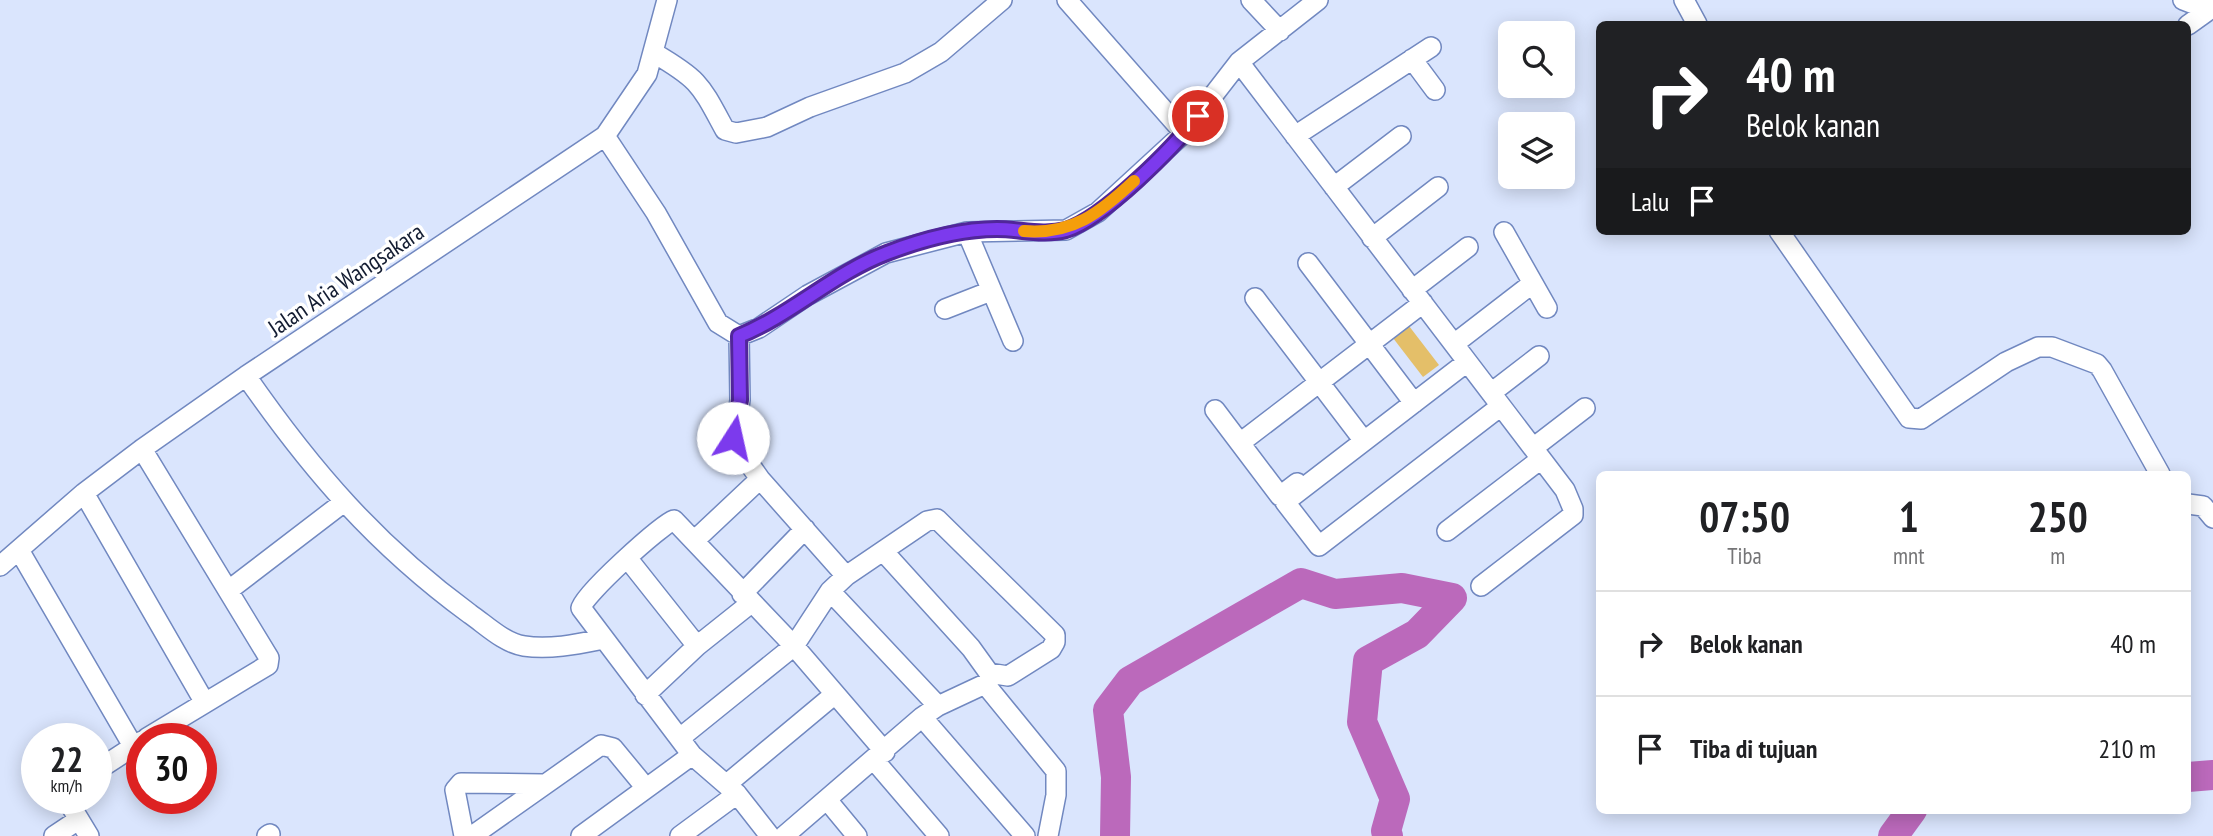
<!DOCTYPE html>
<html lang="id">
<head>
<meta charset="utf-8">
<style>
  :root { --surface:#fff; --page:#f2f2f2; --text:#202124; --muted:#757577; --line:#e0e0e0 }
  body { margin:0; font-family:"PT Sans Narrow",sans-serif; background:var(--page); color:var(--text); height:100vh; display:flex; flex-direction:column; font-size:26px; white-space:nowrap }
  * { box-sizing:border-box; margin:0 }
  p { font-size:23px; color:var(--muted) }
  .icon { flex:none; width:38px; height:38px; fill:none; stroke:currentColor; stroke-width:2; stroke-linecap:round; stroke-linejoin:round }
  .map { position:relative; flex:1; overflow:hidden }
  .panel { position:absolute; left:1596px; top:471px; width:595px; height:343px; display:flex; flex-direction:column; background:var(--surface); border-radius:10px; box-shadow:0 4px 18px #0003 }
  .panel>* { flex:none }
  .top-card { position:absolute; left:1596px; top:21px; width:595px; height:214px; border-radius:10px; box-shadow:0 4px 18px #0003; background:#202124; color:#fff; overflow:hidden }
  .tools { position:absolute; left:1498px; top:21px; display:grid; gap:14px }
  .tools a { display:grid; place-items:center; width:77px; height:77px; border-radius:10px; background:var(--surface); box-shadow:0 4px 18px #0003; font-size:35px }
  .speed { position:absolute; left:21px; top:723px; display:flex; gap:14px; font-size:35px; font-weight:700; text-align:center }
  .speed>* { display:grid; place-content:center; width:91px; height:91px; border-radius:50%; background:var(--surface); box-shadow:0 4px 18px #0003; line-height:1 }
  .speed small { font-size:18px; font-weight:400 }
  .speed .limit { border:10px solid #d22; background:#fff; color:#111 }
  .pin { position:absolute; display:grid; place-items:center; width:60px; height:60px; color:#fff; margin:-30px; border:4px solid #fff; border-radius:50%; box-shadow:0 2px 7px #0007 }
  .me { position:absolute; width:77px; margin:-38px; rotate:10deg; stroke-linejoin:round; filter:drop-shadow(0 0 5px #0008) }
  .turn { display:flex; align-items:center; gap:24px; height:147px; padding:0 35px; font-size:32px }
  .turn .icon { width:91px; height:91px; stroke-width:2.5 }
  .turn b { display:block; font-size:49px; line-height:60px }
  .then { display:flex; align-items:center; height:66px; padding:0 35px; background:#0003; gap:14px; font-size:26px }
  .eta { display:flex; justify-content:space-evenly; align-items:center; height:119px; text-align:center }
  .eta b { font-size:42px; font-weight:700; line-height:49px }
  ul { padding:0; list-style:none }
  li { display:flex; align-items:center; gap:21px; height:105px; padding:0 35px; border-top:2px solid var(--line) }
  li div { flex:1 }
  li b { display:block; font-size:26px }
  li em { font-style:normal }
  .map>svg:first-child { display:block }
  .pitch { fill:#e4bf69 }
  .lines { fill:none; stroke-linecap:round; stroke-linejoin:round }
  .river { stroke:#bb69bb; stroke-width:30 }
  .minor-casing { stroke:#7188c0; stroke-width:22 }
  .minor { stroke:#fff; stroke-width:19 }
  .route-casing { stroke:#51269a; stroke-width:18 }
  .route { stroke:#7c3aed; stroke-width:12 }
  .slow { stroke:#f59e0b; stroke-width:12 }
  .labels { text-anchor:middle; stroke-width:7; stroke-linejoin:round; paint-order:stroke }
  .street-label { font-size:24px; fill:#131c31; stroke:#fff }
</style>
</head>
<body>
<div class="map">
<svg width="2213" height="836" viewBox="0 0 2213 836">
  <rect width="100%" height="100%" fill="#dae5fd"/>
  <path class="pitch" d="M1409 326 1439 365 1423 377 1393 338Z"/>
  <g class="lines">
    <path class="river" d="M2188 777 2213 775
      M1115 836 1116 777 1108 710 1130 681 1301 583 1335 594 1402 588 1452 598 1417 634 1368 661 1362 722 1395 799 1386 831 1388 836
      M1893 836 1912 810"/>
    <defs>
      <path id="minor" d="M1067 0 1184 133
        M1251 0 1280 31
        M1684 0 1697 24
        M2183 0 2209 10 2213 6
        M2188 25 2209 10
        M654 53C700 80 700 84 725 130L736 133 767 127 810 107 905 73 941 52 1002 0
        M1412 59 1435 90
        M1239 62 1565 490 1573 509V515L1481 586
        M605 136 656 213 718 323 739 336 759 328 808 295 886 253 967 232 1066 230 1098 212 1184 133 1239 62 1318 0
        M1295 136 1431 47
        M1334 187 1401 136
        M1779 231 1909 418 1921 419 2006 362 2038 347H2052L2097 364 2102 370 2160 474
        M967 232 1013 341
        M1504 232 1547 308
        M1372 238 1438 187
        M1308 263 1414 403
        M1412 290 1468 247
        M1255 298 1364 441
        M945 309 991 291
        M739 336 740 400 734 442 760 479 846 576 927 521 937 519 1055 635V642L1051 649 1008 676 989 673 971 648 883 551
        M1454 344 1533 283
        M1467 362 1285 502 1319 546 1501 406
        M246 376C312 471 376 545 470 614 486 625 504 643 524 646 550 650 578 644 603 639
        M1491 393 1539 356
        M1215 410 1280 496 1297 483
        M1240 443 1423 303
        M1533 448 1585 408
        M142 449 269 658 268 665 205 703
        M84 493 205 703 147 738
        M2188 504 2203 506 2213 518
        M1447 531 1541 459
        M694 541 760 479
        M19 550 133 746
        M628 559 697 646
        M0 566 84 493 142 449 246 376 605 136 647 74 667 0
        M846 576 830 591 794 646 885 752
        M229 590 344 502
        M830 591 938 706
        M742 594 805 529
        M645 695 697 646 751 603
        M922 717 1025 836
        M680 738 794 646 674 520C662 524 582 596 581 608L692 755 737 794 770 836
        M874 760 939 836
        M96 771 142 741
        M727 784 835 694
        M66 798 89 836
        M828 801 857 836
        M54 836 78 820
        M267 836 270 834
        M464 836 455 790 461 783 543 784
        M472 836 601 745 613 748 646 788
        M581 836 692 755
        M680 836 737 794
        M784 836 922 717 938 706 985 684 1056 771V795L1048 836"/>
    </defs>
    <use href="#minor" class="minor-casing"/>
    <use href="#minor" class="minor"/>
  </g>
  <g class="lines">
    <defs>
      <path id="route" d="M733 438 740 400 739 336C791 315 834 273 887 253 921 240 961 229 997 229 1019 229 1043 236 1066 230 1104 218 1173 148 1198 116"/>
    </defs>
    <use href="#route" class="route-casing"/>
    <use href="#route" class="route"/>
    <path class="slow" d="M1024 231C1072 235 1100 213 1134 181"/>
  </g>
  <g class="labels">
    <g class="street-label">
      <text transform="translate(346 280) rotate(-34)" y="8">Jalan Aria Wangsakara</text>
    </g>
  </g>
</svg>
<div class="tools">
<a><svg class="icon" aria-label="search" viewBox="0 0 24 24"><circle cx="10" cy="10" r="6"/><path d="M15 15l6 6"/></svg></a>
<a><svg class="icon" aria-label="layers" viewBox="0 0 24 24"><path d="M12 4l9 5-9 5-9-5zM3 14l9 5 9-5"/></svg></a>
</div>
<div class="speed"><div>22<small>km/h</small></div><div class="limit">30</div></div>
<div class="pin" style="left:1198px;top:116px;background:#d93025"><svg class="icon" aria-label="arrive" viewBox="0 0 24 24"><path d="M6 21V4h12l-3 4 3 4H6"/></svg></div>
<svg class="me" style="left:733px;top:438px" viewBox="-20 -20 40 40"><circle r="19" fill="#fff"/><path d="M0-13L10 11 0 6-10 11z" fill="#7c3aed"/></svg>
<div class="top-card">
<div class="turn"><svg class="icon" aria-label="right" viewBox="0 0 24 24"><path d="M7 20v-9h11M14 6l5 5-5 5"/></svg><div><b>40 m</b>Belok kanan</div></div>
<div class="then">Lalu<svg class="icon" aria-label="arrive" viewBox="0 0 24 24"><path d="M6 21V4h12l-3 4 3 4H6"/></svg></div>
</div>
<section class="panel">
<div class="eta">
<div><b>07:50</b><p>Tiba</p></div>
<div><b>1</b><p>mnt</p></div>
<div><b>250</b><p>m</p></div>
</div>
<ul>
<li><svg class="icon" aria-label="right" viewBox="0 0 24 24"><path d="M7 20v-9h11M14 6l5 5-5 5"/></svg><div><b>Belok kanan</b></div><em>40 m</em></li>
<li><svg class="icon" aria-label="arrive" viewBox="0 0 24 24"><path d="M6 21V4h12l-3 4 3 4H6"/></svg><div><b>Tiba di tujuan</b></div><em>210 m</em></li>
</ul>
</section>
</div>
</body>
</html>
